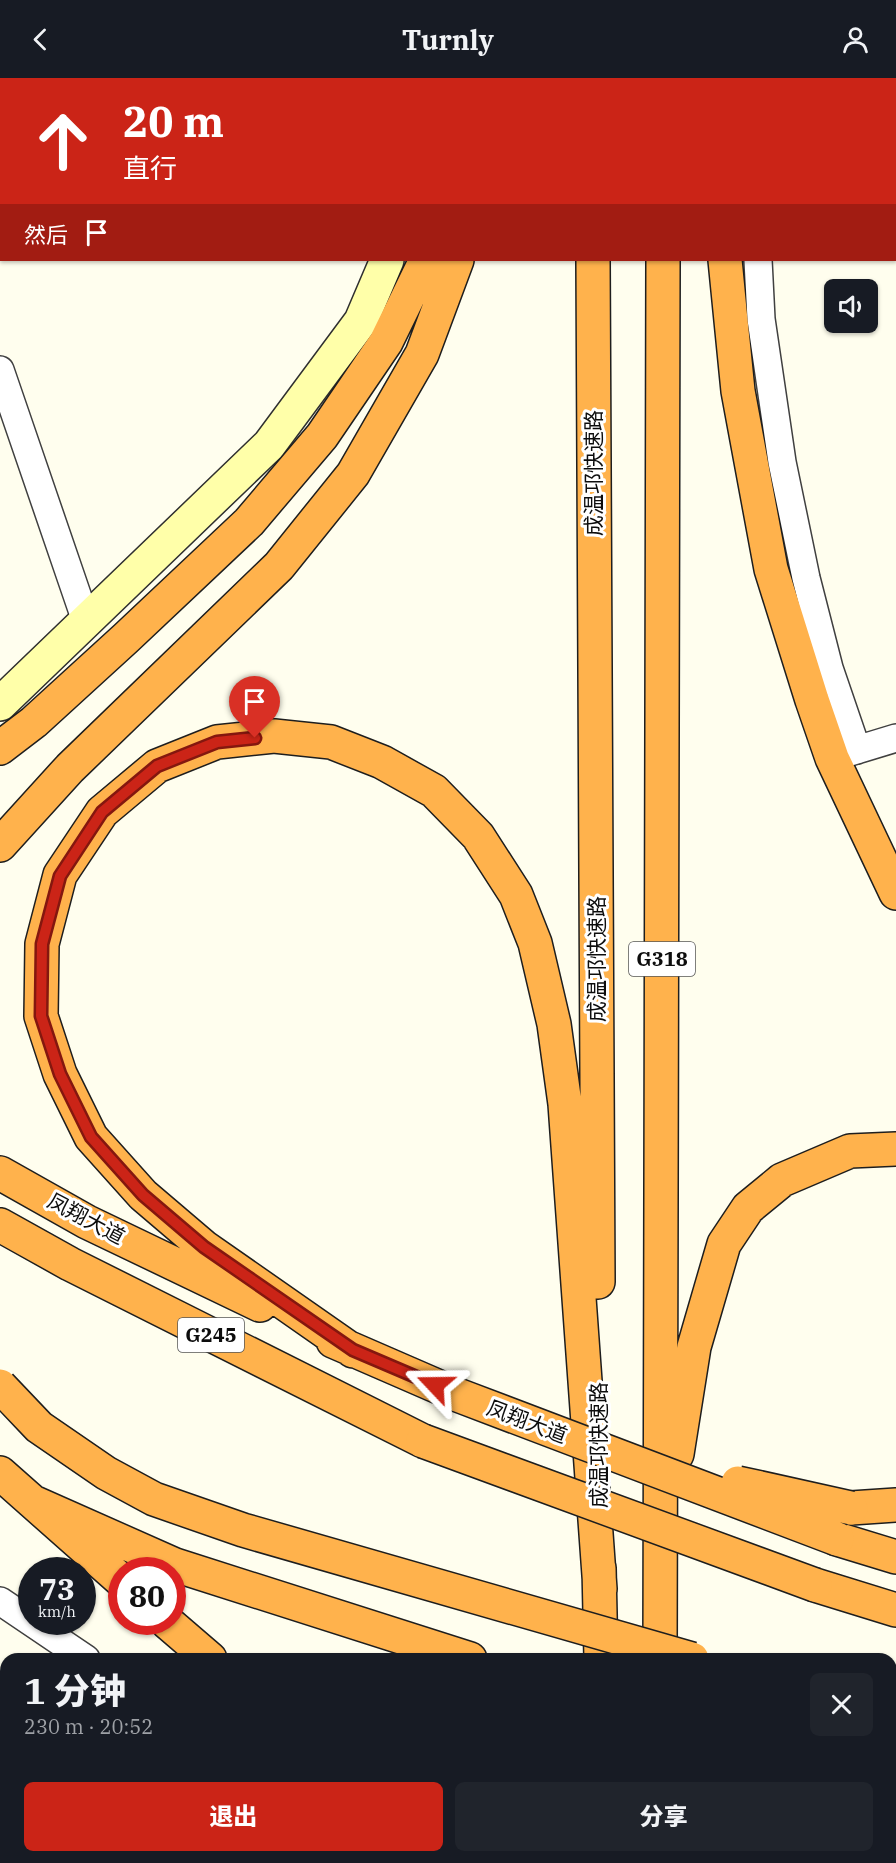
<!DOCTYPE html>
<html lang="zh">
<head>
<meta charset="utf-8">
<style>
  :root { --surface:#171b24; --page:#20242c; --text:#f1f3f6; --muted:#9ea1a6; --accent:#cb2417 }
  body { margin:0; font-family:"IBM Plex Serif","Noto Sans SC",serif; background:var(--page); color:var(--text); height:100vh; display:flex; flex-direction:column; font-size:22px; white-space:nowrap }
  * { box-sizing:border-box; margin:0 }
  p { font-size:20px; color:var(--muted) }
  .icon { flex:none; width:33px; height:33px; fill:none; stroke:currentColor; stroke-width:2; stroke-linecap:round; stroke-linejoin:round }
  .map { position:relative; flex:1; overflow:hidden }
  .sheet { position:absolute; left:0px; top:1575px; width:897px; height:210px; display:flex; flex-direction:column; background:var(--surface); border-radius:18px 18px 0 0; box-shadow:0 2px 4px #0004 }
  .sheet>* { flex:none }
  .banner { position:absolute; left:0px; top:0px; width:897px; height:183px; box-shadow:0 2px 4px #0004; background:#cb2417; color:#fff; overflow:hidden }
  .controls { position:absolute; left:824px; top:201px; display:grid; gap:12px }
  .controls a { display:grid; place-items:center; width:54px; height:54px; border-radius:9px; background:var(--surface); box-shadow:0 2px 4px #0004; font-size:30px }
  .speed { position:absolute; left:18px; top:1479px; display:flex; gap:12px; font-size:30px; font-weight:700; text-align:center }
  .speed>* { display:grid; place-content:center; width:78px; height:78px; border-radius:50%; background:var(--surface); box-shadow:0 2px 4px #0004; line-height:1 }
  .speed small { font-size:15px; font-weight:400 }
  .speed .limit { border:9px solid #d22; background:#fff; color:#111 }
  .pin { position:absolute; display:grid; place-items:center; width:51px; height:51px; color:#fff; margin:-62px -26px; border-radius:50% 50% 50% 0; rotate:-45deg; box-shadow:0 0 6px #0007 }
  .pin .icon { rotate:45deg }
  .me { position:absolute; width:66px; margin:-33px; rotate:293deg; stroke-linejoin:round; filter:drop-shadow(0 0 4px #0008) }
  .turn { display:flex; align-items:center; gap:21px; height:126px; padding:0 24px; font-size:27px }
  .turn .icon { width:78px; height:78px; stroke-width:2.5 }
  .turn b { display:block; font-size:42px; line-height:51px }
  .then { display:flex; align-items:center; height:57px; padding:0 24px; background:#0003; gap:12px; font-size:22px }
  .round { display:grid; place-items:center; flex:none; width:63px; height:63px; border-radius:9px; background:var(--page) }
  .headline { display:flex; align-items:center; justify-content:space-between; height:102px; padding:0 24px }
  h1 { font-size:36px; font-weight:800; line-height:45px }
  .primary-button { display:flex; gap:12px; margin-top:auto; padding:12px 24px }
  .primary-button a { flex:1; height:69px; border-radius:9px; background:var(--accent); color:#fff; font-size:24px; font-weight:800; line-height:69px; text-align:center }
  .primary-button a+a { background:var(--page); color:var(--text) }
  header { display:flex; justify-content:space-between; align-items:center; height:78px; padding:0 24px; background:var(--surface); font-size:27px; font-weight:800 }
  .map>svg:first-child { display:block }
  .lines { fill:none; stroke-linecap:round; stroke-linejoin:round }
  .street-casing { stroke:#404040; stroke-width:30 }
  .secondary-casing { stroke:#2f2f2f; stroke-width:36 }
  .highway-casing { stroke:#1e1e1e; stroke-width:36 }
  .street { stroke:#fff; stroke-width:27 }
  .secondary { stroke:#ffffa9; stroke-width:33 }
  .highway { stroke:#ffb24c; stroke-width:33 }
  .highway-bridge-casing { stroke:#1e1e1e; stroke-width:36; stroke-linecap:butt }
  .highway-bridge { stroke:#ffb24c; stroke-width:33 }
  .route-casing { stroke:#84170f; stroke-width:15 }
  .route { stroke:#cb2417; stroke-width:10 }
  .labels { text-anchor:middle; stroke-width:6; stroke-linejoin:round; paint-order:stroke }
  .shield { fill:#fff; stroke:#565656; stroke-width:1.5 }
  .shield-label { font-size:20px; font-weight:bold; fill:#0d0d0d }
  .street-label { font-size:21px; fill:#0d0d0d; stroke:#fff }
</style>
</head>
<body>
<header><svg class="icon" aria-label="back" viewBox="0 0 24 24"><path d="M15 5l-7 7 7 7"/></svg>Turnly<svg class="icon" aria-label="person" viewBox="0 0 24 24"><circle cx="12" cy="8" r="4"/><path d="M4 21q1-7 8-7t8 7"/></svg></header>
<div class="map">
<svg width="896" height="1785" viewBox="0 0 896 1785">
  <rect width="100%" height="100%" fill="#fffeee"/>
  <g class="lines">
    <defs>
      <path id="street" d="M749 0V2
        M758 182 761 241 782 384 806 500 829 590 857 672
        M0 292 86 543
        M840 677 896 660
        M0 1523 86 1581
        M191 1779 198 1785"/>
      <path id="secondary" d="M443 2V0
        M0 626 269 367 361 243 387 182"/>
      <path id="highway" d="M592 0V2
        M713 0V2
        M476 2V0
        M663 2V0
        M593 182 598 1204
        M725 182 738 313 771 491 812 622 832 680 896 815
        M0 670 34 644 126 560 249 444 322 358 386 264 426 182
        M0 767 70 690 279 488 353 396 422 276 457 182
        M0 1095 87 1144 260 1227
        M0 1147 70 1186 423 1363
        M333 1263 455 1316
        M353 1273 204 1169 143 1117 91 1059 60 996 41 938 42 866 60 797 102 734 157 688 217 664 274 658 331 664 382 684 434 713 478 758 516 817 535 865 554 946 565 1026 600 1511
        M677 1376 694 1269 724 1166 748 1130 782 1102 850 1073 896 1071
        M0 1395 122 1503
        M33 1424 175 1487 470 1581
        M851 1430 896 1427
        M837 1461 896 1479
        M599 1490 601 1581
        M815 1507 896 1532
        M167 1544 210 1581
        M660 1581 663 182
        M891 1638 896 1639
        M891 1704 896 1705
        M387 1779 391 1785
        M605 1779V1785
        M675 1779 676 1785"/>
    </defs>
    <use href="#street" class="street-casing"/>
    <use href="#secondary" class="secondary-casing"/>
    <use href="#highway" class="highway-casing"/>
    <use href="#street" class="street"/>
    <use href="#secondary" class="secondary"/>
    <use href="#highway" class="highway"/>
    <defs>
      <path id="highway-bridge" d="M0 1308 39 1349 106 1395 154 1421 243 1452 692 1581
        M455 1316 837 1461
        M423 1363 815 1507
        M738 1405 851 1430"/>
    </defs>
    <use href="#highway-bridge" class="highway-bridge-casing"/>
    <use href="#highway-bridge" class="highway-bridge"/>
  </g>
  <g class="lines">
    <defs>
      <path id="route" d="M255 660 217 664 157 688 102 734 60 798 42 866 41 938 60 996 91 1059 143 1117 204 1169 353 1272 435 1307"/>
    </defs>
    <use href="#route" class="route-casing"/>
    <use href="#route" class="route"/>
  </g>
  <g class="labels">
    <g class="shield">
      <rect x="629" y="864" width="66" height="34" rx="4.5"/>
      <rect x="178" y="1240" width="66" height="34" rx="4.5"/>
    </g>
    <g class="shield-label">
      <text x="662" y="888">G318</text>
      <text x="211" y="1264">G245</text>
    </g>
    <g class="street-label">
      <text transform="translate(594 395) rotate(-90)" y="7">成温邛快速路</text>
      <text transform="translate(597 881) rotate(-90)" y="7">成温邛快速路</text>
      <text transform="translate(86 1141) rotate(28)" y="7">凤翔大道</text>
      <text transform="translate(527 1344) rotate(21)" y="7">凤翔大道</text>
      <text transform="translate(599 1367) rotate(-90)" y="7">成温邛快速路</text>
    </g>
  </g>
</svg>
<div class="controls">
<a><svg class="icon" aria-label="sound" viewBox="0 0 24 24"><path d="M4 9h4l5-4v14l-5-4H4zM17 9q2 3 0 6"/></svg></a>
</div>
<div class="speed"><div>73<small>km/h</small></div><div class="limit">80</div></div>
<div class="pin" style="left:255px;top:660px;background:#d93025"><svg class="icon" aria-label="arrive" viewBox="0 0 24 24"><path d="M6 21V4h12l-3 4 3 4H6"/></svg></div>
<svg class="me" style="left:435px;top:1307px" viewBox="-20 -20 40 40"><path d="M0-17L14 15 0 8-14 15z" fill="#cb2417" stroke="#fff" stroke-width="4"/></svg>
<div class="banner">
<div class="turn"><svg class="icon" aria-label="ahead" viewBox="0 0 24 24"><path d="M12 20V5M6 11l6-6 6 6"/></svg><div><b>20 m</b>直行</div></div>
<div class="then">然后<svg class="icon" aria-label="arrive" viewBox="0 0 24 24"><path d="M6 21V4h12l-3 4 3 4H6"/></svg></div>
</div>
<section class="sheet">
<div class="headline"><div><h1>1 分钟</h1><p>230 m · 20:52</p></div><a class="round"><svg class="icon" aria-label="close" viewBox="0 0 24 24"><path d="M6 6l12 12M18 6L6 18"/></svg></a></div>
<div class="primary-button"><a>退出</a><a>分享</a></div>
</section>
</div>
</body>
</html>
